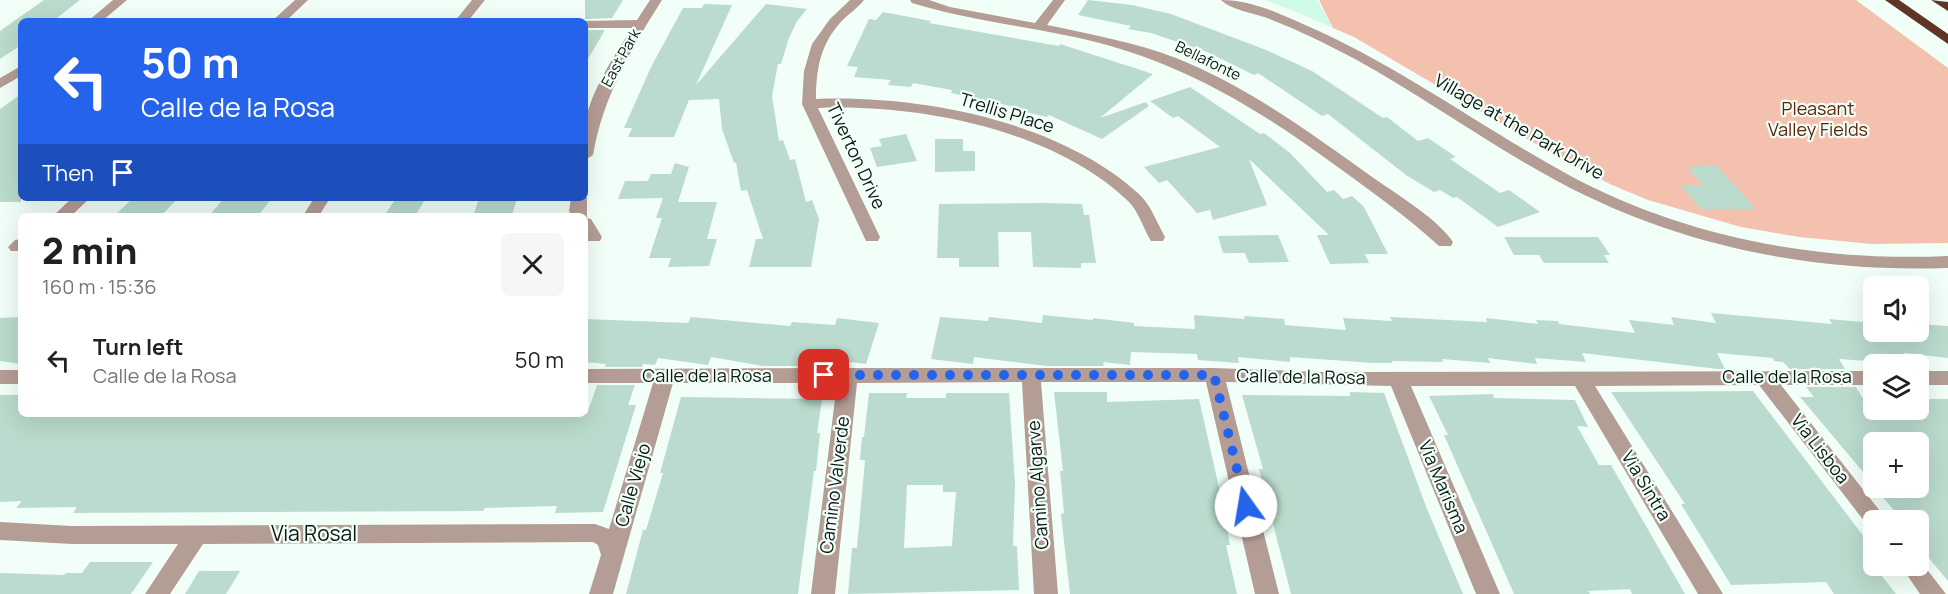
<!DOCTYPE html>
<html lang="en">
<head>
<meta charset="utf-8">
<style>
  :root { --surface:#fff; --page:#f6f6f6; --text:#202124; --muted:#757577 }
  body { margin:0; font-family:Manrope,sans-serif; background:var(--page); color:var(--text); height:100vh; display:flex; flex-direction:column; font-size:22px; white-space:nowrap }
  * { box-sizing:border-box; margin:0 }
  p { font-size:20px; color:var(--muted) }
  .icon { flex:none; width:33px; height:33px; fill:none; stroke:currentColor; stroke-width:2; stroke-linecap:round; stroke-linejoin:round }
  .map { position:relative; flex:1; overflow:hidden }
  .sheet { position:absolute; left:18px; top:213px; width:570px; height:204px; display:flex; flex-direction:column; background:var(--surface); border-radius:9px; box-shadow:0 6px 24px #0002 }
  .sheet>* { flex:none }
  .hud { position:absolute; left:18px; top:18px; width:570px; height:183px; border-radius:9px; box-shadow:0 6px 24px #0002; background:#2563eb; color:#fff; overflow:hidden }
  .tools { position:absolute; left:1863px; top:276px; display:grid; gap:12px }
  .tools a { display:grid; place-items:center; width:66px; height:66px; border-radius:9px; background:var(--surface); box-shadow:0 6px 24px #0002; font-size:30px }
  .pin { position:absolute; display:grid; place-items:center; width:51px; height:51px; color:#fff; margin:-26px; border-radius:12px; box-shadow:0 3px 9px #0006 }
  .me { position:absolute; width:66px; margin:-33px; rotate:347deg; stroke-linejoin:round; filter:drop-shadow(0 0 4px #0008) }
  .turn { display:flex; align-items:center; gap:21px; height:126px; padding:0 24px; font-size:27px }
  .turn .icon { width:78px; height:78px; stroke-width:2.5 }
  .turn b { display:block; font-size:42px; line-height:51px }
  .then { display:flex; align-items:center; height:57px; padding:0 24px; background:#0003; gap:12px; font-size:22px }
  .round { display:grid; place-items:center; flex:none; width:63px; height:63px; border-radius:9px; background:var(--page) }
  .head { display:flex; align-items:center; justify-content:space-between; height:102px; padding:0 24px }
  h1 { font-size:36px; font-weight:800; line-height:45px }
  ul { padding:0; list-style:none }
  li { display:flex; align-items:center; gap:18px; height:90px; padding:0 24px }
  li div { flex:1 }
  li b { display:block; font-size:22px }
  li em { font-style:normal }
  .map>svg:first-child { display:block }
  .built { fill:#cffae7 }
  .green { fill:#f3c1ad }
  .building { fill:#badbcd; fill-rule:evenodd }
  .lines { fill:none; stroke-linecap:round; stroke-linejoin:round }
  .minor { fill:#b49d94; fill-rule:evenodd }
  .highway { fill:#5f3625; fill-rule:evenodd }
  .route { stroke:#2563eb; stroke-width:10; stroke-dasharray:0 18 }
  .labels { text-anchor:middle; stroke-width:4.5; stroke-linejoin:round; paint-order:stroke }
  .far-street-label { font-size:15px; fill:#0c1813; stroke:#f2fff9 }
  .park-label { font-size:18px; fill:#5f2405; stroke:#f2fff9 }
  .street-label { font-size:18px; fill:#0c1813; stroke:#f2fff9 }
  .near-street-label { font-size:21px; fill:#0c1813; stroke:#f2fff9 }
</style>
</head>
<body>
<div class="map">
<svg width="1948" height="594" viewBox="0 0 1948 594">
  <rect width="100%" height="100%" fill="#f2fff9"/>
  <path class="built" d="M1265 0H1317L1333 28 1301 14Z"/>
  <path class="green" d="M1319 0H1856L1948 68V243L1872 244 1799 237 1741 227 1648 200 1612 185 1570 164 1354 37 1333 28Z"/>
  <path class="building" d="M44 0H80L53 21H21V45L0 59V31Z
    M585 0H623L612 18 585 19Z
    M1088 0 1132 5 1171 14 1266 50 1312 71 1383 118 1387 117 1418 141 1428 138 1456 157 1450 159 1500 193 1509 190 1540 212 1498 227 1457 197 1453 198 1440 190 1434 192 1406 175 1328 114 1322 116 1258 73 1254 75 1207 52 1151 33 1128 29 1131 26 1078 15Z
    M704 4 732 5 696 85 766 4 807 9 797 21 789 38 781 64H778L772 96 779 141 783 140 790 160 795 159 806 202 812 200 819 219 811 267H749L756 239H763L747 190 741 191 736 162 734 163 722 129 719 99 689 100 674 137H628L632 128H624L651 67 683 8H702Z
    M883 12 931 21 929 23 1059 46 1060 44 1153 74 1100 118 1146 102 1149 106 1102 139 1049 115 1047 117 1026 112 1028 110 951 93 952 90 913 83 911 87 888 85 891 80 854 77 858 67 847 66 869 19 876 20Z
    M585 30H605L585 64Z
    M1190 87 1260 134 1264 133 1290 153 1327 192 1334 190 1343 199 1352 196 1364 207 1388 254H1365L1369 263 1330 264 1317 235H1329L1249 159 1267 205 1213 220 1210 210 1197 213 1167 180 1159 183 1144 167 1220 147 1178 116 1173 118 1150 101Z
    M21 94V202H0V109Z
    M906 134 917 161 877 167 870 148 882 146 879 139Z
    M935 139H963V151H975V171L935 172Z
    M675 163 689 167 678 202H717L707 239H717L709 266 668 267 671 258H649L662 218H656L663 198 618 199 625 181H648L651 174H671Z
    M1716 165 1757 210H1702L1680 185H1703L1687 167Z
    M133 198H178L161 216H114Z
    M224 198H272L258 216H209Z
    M396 198H426L415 216H384Z
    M517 198 512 216H473L479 199Z
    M1046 203 1082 204 1084 215H1089L1096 263H1081V268L1033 267 1031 232H998L999 267H959V258H937L939 204Z
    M1278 235 1289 262 1249 263 1245 253H1223L1218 236Z
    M1504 237H1598L1610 255H1604L1609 263H1544L1539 255H1514Z
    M1711 313 1832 324 1829 319 1874 323V332H1918V324L1948 326V358L1904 353 1908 359 1876 355 1882 362 1839 359 1845 369H1790L1783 362 1774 361 1773 358 1717 353 1725 369H1718L1582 353 1586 362 1535 358 1537 364 1488 358 1490 363 1442 359 1443 362 1392 361V363H1373L1290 357V362L1238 357 1239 363 1198 360 1197 354 1131 352 1130 365 1103 362 1104 366H1047L974 357 973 364 931 359 940 317 988 321 989 317 1042 323 1043 315 1093 320V318L1134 323V326L1195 329 1194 315 1245 319 1244 316 1284 319 1285 325 1346 330 1343 318 1392 321 1390 317 1487 322 1486 318 1538 324 1536 320 1558 321 1559 324 1635 333 1629 320 1674 325 1671 317 1716 323Z
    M21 317V364L0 361V318Z
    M691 317 790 326 792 322 835 325 837 318 879 323 866 364 816 358 813 366H763L711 357 708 365 658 358 655 365 643 364 642 367H605L606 364 585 362V319L688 323Z
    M597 385H635L628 405H636L603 512 555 513 557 506 485 508 483 511 73 513 77 507 16 508 22 501 0 502V395H21V414H587Z
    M1806 387H1856L1862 397H1869L1874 402V410H1918V399H1948V581L1918 545V520H1902L1875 488H1918V442H1874V485L1800 397H1814Z
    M1753 391 1874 550V566L1896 594H1834L1826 582 1731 585 1681 504H1685L1611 392Z
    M1054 392H1107V402L1199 399 1223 505 1230 545H1226L1237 594H1070L1061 514 1064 513 1060 471H1063Z
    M1350 392 1384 393 1427 509 1463 594H1291L1259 469H1263L1242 395 1350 396Z
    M869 393H907L906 398H946V393H1009L1015 484 1013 546H1017L1019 590 848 594 852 548H857L865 460H860L862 437H864ZM907 485H943V492H956L952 546 904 548Z
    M1493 394 1494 398 1575 400 1588 427 1577 426 1599 465H1611L1685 594H1632L1630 589 1588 591 1590 594H1514L1444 435H1448L1429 396Z
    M681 397 822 399 817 433H820L816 471H814L798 594H626L643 530H646L663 473H660Z
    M90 562H153L131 594H0V573L64 575 66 573H82Z
    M199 571H240L226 594H185Z"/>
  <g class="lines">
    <path class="minor" d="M113 0H127L102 21H88Z
      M295 0H308L286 21H272Z
      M472 0H485L468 21H455Z
      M650 0H662C631 49 603 97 593 155L585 160C585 147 583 133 585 122 592 89 614 56 632 28H585V21H582L637 20Z
      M850 0H864C857 9 847 15 840 23 820 45 816 71 816 99 921 95 1059 121 1139 194 1151 205 1157 223 1165 237L1163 241H1151C1143 228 1139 212 1128 201 1052 129 919 104 818 108L880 237 878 241H866L802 104 804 71 812 44 830 19Z
      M910 0H929L950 7 1035 23 1053 0H1065L1047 25C1090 34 1134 42 1176 58 1249 87 1312 134 1375 179 1398 195 1439 220 1453 242L1451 246H1439C1406 216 1371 191 1335 165 1262 112 1195 70 1107 45 1043 27 976 23 912 3Z
      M1221 0C1250 0 1276 12 1303 24 1396 64 1478 125 1567 174 1683 237 1816 262 1948 256V268C1813 273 1678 246 1559 182 1488 144 1423 96 1353 58 1325 43 1296 29 1267 18 1253 13 1231 10 1221 0Z
      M21 66V76L0 88V78Z
      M585 195 587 198V218L591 219 602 237 600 241H588L585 236V216H572L569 211 571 198H585Z
      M72 198H90L71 216H53Z
      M314 198H330L319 216H303Z
      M21 239V251H11L8 247 15 240Z
      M848 368H1214L1320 372 1874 371V385H1781L1887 520H1874V528L1868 526 1759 385 1595 386 1723 594H1698L1575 386H1411L1500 594H1476L1391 386 1226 382 1279 594H1255L1206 382H1041L1058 594H1034L1022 382 857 383 835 594H811L837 383H673L613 594H589L601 555 598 545 593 542 203 544 170 594H145L178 544H72L0 540V522L72 526 595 524 609 529 653 383H585V369Z
      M0 370H21V384H0Z
      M1918 371H1948V385H1918Z
      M1918 558 1946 594H1920L1901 566H1918Z"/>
    <path class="highway" d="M1885 0H1899L1948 34V44Z
      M1931 0 1948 2V11Z"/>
  </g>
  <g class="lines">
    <path class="route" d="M824 375H1214L1246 506"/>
  </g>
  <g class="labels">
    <g class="far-street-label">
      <text transform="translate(621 58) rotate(-61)" y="5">East Park</text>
      <text transform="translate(1208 61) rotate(26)" y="5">Bellafonte</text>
    </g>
    <g class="park-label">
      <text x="1818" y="115">Pleasant<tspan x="1818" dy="21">Valley Fields</tspan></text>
    </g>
    <g class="street-label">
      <text transform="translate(1007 113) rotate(17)" y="6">Trellis Place</text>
      <text transform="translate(1519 127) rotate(30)" y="6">Village at the Park Drive</text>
      <text transform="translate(856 156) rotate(65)" y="6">Tiverton Drive</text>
      <text x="707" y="382">Calle de la Rosa</text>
      <text transform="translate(1301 377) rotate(1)" y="6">Calle de la Rosa</text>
      <text x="1787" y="383">Calle de la Rosa</text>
      <text transform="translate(1820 449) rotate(52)" y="6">Via Lisboa</text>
      <text transform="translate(633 485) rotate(-74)" y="6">Calle Viejo</text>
      <text transform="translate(835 485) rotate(-83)" y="6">Camino Valverde</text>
      <text transform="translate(1038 485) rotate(-94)" y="6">Camino Algarve</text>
      <text transform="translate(1646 486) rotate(59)" y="6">Via Sintra</text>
      <text transform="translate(1443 487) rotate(67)" y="6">Via Marisma</text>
    </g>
    <g class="near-street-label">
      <text x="314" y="541">Via Rosal</text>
    </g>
  </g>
</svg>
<div class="tools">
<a><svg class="icon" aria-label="sound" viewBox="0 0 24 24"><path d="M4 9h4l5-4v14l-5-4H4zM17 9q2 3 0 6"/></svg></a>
<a><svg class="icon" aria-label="layers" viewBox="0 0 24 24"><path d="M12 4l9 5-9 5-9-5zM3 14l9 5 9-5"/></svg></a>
<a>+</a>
<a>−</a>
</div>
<div class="pin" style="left:824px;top:375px;background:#d93025"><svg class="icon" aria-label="arrive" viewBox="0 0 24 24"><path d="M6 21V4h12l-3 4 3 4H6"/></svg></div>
<svg class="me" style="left:1246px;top:506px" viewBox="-20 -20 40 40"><circle r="19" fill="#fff"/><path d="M0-13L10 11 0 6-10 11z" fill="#2563eb"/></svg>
<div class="hud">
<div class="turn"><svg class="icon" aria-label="left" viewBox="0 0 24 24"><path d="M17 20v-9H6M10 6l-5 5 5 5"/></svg><div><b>50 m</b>Calle de la Rosa</div></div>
<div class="then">Then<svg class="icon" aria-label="arrive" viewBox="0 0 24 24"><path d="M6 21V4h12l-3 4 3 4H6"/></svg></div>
</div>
<section class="sheet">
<div class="head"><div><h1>2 min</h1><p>160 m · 15:36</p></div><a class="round"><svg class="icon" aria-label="close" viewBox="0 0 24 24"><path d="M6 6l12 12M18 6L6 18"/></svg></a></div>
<ul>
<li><svg class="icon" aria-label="left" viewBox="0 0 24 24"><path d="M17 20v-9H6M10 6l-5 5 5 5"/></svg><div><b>Turn left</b><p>Calle de la Rosa</p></div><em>50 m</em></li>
</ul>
</section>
</div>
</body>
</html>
